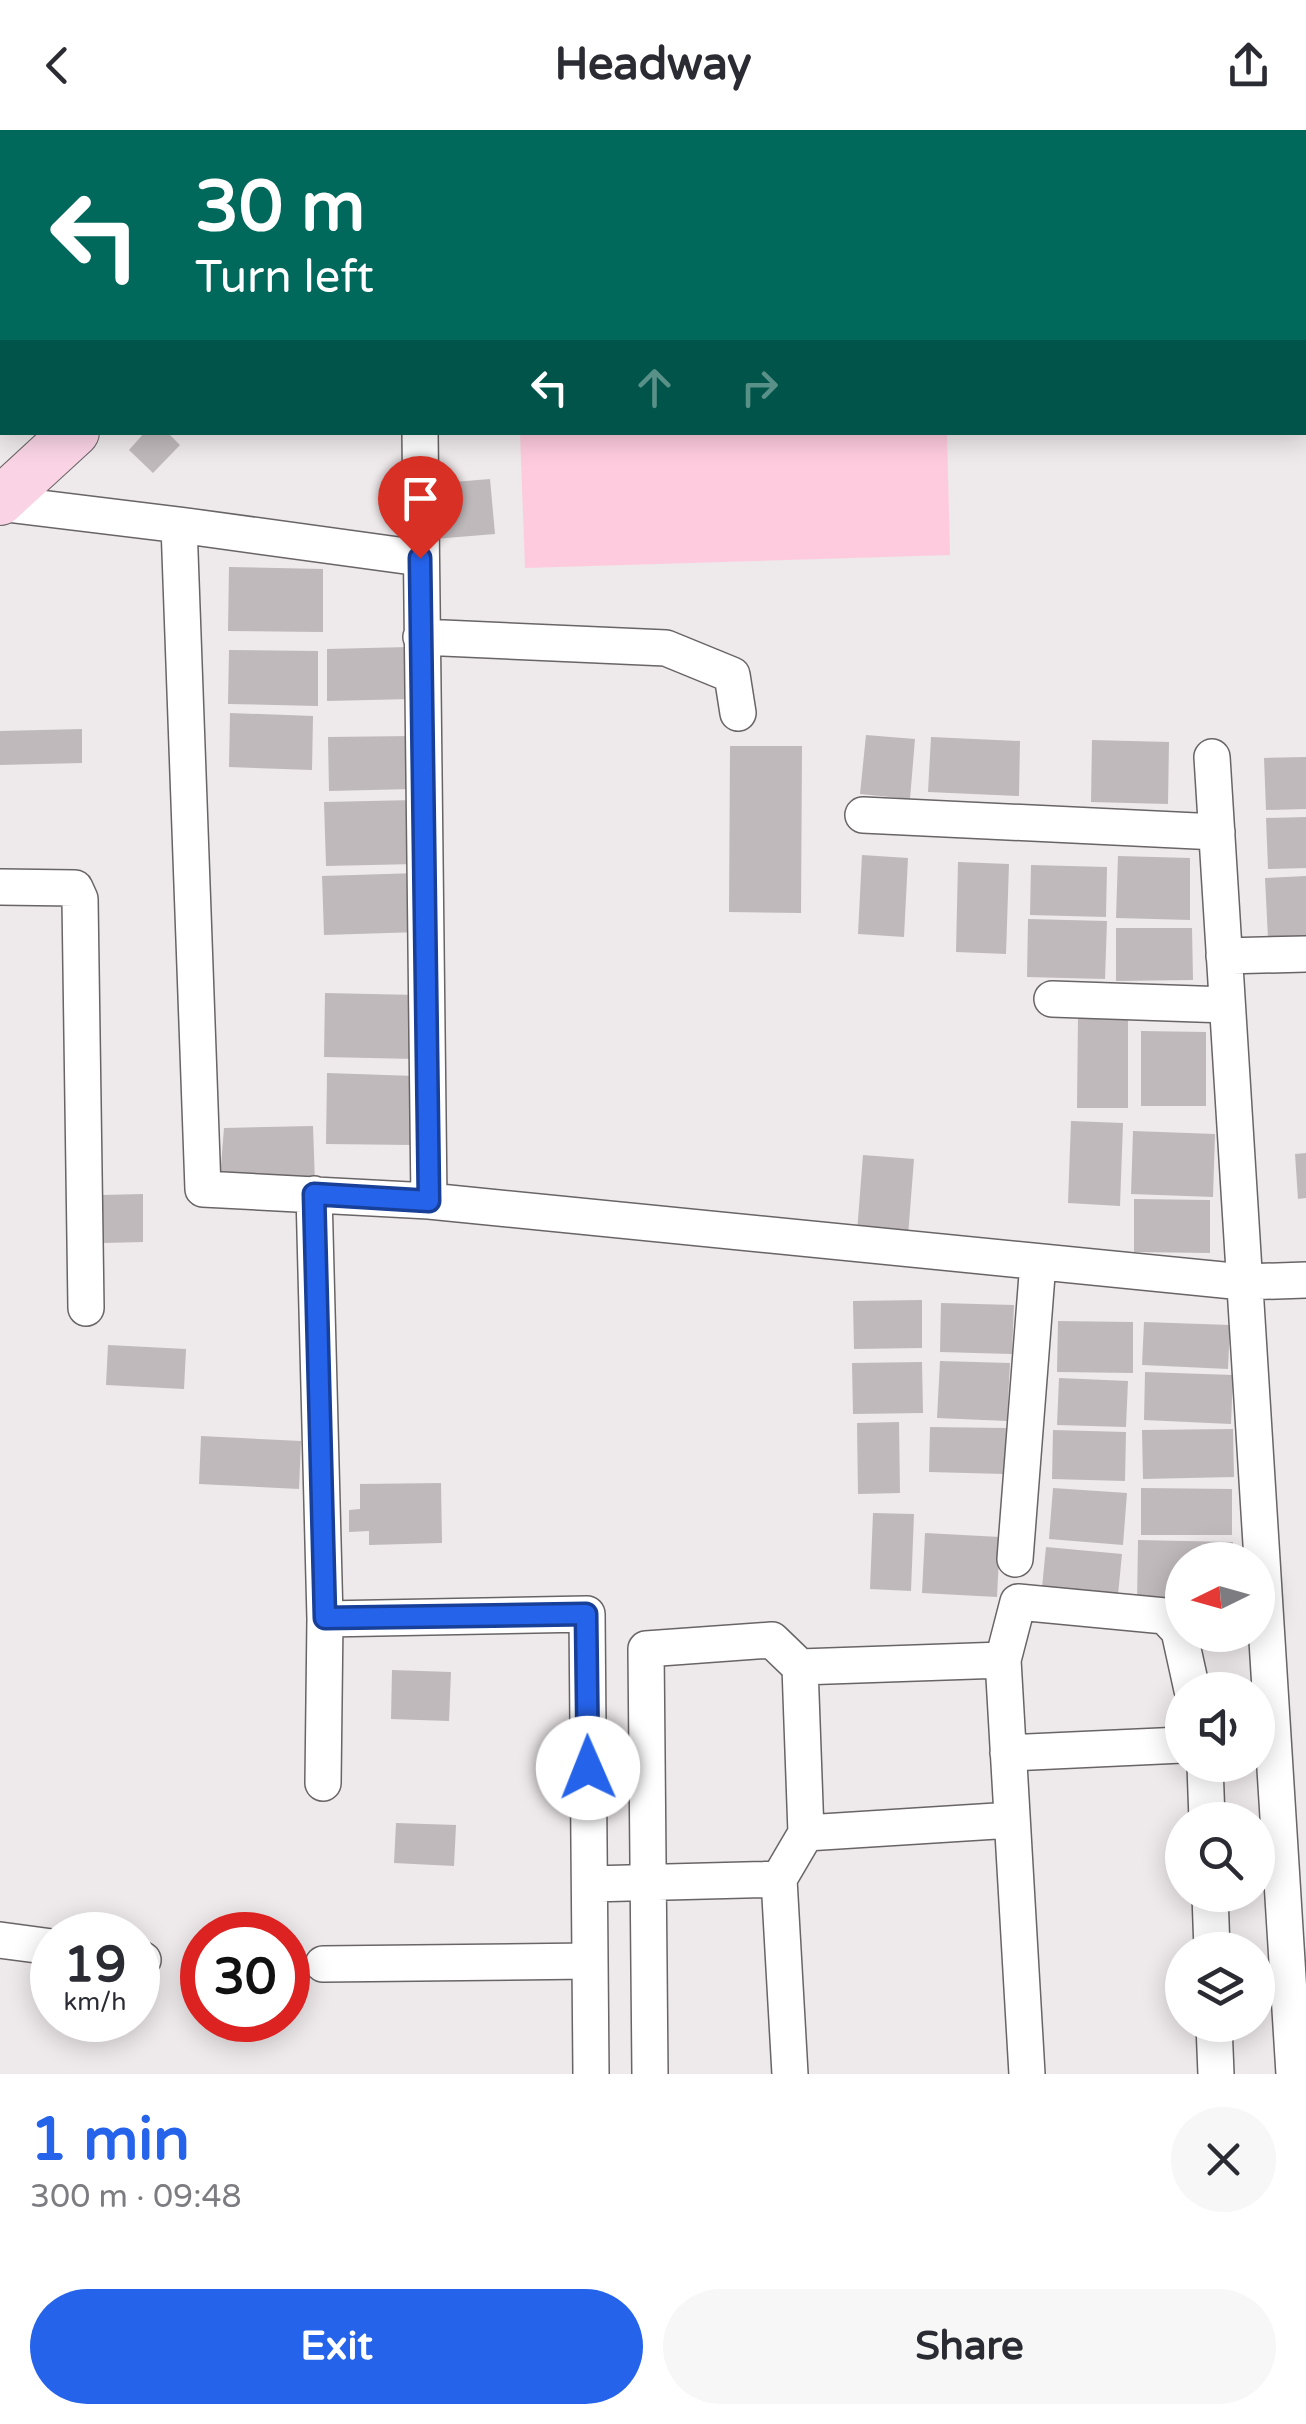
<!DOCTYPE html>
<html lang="en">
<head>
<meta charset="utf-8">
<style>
  :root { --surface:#fff; --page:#f7f7f7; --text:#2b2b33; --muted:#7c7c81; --accent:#2563eb }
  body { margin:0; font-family:"Varela Round",sans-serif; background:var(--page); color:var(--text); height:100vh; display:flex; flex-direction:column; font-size:38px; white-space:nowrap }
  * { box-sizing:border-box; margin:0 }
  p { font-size:32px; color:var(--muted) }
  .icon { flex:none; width:55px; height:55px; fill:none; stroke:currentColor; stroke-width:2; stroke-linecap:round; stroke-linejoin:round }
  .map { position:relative; height:1944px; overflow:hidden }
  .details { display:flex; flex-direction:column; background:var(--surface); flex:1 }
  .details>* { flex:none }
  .banner { position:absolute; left:0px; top:0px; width:1308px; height:305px; box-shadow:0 5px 25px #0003; background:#00695c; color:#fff; overflow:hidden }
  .needle { width:65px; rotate:265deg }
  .controls { position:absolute; left:1165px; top:1412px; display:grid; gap:20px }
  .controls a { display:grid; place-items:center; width:110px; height:110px; border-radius:50%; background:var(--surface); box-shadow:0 5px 25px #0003; font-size:50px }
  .speed { position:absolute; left:30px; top:1782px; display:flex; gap:20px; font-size:50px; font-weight:700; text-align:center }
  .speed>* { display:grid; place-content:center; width:130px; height:130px; border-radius:50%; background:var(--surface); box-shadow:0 5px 25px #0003; line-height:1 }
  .speed small { font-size:25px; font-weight:400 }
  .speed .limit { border:15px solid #d22; background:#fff; color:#111 }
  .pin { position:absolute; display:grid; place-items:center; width:85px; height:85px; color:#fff; margin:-102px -42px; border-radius:50% 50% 50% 0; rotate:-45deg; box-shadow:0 0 10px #0007 }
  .pin .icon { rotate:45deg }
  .me { position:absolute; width:110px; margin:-55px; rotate:359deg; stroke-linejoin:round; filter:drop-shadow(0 0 8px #0008) }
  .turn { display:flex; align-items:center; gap:35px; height:210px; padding:0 30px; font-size:45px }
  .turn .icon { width:130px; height:130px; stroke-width:2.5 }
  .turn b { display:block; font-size:70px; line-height:85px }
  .lanes { display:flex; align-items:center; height:95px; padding:0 30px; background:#0003; justify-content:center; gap:50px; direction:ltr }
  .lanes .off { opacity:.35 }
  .round { display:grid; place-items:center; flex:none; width:105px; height:105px; border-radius:52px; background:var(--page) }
  .head { display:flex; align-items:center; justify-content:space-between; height:170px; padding:0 30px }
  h1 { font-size:60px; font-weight:700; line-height:75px; color:var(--accent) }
  .action { display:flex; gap:20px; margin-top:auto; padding:20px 30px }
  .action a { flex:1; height:115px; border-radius:60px; background:var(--accent); color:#fff; font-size:40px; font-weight:700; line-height:115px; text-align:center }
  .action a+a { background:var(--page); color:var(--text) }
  header { display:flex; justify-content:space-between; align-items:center; height:130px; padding:0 30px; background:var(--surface); font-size:45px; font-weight:700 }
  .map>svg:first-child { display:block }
  .green { fill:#fecbde }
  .water { fill:#f79ec3; stroke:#bf809a; stroke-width:2.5 }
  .building { fill:#bfb9bb }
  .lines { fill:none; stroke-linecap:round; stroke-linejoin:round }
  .lane-casing { stroke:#696466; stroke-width:20 }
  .street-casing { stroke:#696466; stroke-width:38 }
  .secondary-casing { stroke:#696466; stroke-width:50 }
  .lane { stroke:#fff; stroke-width:18 }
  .street { stroke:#fff; stroke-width:35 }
  .secondary { stroke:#fad4e5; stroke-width:48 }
  .route-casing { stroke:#184099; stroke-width:25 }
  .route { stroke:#2563eb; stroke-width:18 }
</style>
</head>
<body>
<header><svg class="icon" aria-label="back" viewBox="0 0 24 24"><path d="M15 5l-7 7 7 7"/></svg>Headway<svg class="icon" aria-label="share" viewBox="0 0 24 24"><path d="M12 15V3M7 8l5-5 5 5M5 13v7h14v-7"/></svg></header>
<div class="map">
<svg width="1306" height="1944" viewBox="0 0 1306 1944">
  <rect width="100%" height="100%" fill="#eee9eb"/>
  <path class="green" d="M520 303H947L950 425 525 438Z"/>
  <path class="water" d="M0 0H235L2 2 0 199Z"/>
  <path class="building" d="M145 302H167L180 315 153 343 129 320Z
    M490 349 495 404 434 409 429 354Z
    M229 437 323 439V502L228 501Z
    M409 517 411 569 327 571V519Z
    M229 520 318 521V576L228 574Z
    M230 583 313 586 312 640 229 637Z
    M82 599V633L0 635V601Z
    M866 605 915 609 910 669 860 664Z
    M412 606 413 659 329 661 328 607Z
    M931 607 1020 611 1019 666 928 662Z
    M1092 610 1169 612 1168 674 1091 672Z
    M730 616H802L801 783 729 782Z
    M1306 627V679L1266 680 1264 628Z
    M415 670 416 734 326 736 324 672Z
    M1306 687V738L1268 739 1266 688Z
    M862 725 908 728 904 807 858 804Z
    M1118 726 1190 728V790L1116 788Z
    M958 732 1009 734 1006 824 956 822Z
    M1031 735 1107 737 1106 787 1030 785Z
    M418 743 420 802 324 805 322 746Z
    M1306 746V807L1268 809 1265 748Z
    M1028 789 1107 791 1105 849 1027 847Z
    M1116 798H1192L1193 850 1116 851Z
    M325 863 417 865 416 929 324 927Z
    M1078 886H1128V978H1077Z
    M1141 901 1206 902V976H1141Z
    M327 943 415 946 413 1015 326 1014Z
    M1071 991 1123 993 1120 1076 1068 1073Z
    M313 996 315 1053 220 1048 224 998Z
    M1133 1001 1215 1004 1213 1067 1131 1064Z
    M1306 1023V1068L1298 1069 1295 1024Z
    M863 1025 914 1029 908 1106 857 1102Z
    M143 1064V1112L103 1113 102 1065Z
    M1134 1069 1210 1070V1123L1134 1122Z
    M922 1170V1218L854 1219 853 1171Z
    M941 1173 1014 1175 1012 1224 940 1222Z
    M1058 1191 1133 1192V1243L1057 1242Z
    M1144 1192 1230 1195 1228 1239 1142 1235Z
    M108 1215 186 1219 184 1259 106 1255Z
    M940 1231 1010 1233 1007 1291 937 1288Z
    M922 1232 923 1283 853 1284 852 1233Z
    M1145 1242 1233 1245 1231 1294 1144 1290Z
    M1059 1248 1128 1251 1126 1297 1057 1295Z
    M899 1292 900 1363 858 1364 857 1293Z
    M930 1297 1006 1298 1005 1344 929 1342Z
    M1233 1299 1234 1347 1143 1349 1142 1300Z
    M1053 1300 1126 1302 1125 1351 1052 1349Z
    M201 1306 301 1311 299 1359 199 1354Z
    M441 1353 442 1413 369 1415V1401L349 1402V1380L360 1379V1354Z
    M1053 1358 1127 1363 1123 1415 1049 1409Z
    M1141 1358 1232 1359V1405H1141Z
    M873 1383 914 1384 911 1461 870 1459Z
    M925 1403 1000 1407 997 1467 922 1463Z
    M1138 1410 1233 1412 1232 1430H1182V1476L1137 1475Z
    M1046 1417 1122 1424 1117 1475 1041 1468Z
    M392 1540 451 1542 449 1591 391 1589Z
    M396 1693 456 1695 454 1736 394 1733Z"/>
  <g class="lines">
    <defs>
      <path id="lane" d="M1065 0V2
        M1305 124H1306"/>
      <path id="street" d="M848 2V0
        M0 373 179 395 203 1059 429 1071 420 302
        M179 395 420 428
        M421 507 666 518 732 545 738 583
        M1212 627 1294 1944
        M863 685 1217 702
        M0 757 75 758 80 769 86 1178
        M1224 826 1306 824
        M1052 869 1227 875
        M314 1064 325 1489 323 1653
        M429 1071 1243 1152 1306 1150
        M1015 1429 1038 1132
        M325 1489 587 1484 591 1944
        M1003 1530 1027 1944
        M1008 1623 1182 1615
        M1205 1635 1207 1690
        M806 1703 1012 1690
        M590 1754 779 1749
        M1210 1765 1212 1820
        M0 1810 52 1817
        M138 1829 143 1830
        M323 1834 590 1831
        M1214 1895 1216 1944
        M650 1944 646 1519 772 1510 800 1537 1003 1530 1018 1472 1165 1486 1179 1501 1192 1560
        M790 1944 779 1749 806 1703 800 1537"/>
      <path id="secondary" d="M405 2 408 0
        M0 371 75 302"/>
    </defs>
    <use href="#lane" class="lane-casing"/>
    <use href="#street" class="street-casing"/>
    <use href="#secondary" class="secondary-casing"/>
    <use href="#lane" class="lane"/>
    <use href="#street" class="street"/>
    <use href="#secondary" class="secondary"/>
  </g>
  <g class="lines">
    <defs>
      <path id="route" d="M420 428 429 1071 314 1064 325 1488 586 1484 588 1638"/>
    </defs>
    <use href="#route" class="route-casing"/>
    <use href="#route" class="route"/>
  </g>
</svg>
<div class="controls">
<a><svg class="needle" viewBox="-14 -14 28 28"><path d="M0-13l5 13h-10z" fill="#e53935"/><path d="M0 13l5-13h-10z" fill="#7c7c81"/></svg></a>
<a><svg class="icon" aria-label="sound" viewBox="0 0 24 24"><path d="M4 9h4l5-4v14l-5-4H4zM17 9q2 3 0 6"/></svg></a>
<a><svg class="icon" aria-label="search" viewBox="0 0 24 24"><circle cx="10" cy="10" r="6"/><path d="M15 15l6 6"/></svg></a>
<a><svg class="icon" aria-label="layers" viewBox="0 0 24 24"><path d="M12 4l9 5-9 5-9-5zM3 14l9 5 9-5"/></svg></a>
</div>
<div class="speed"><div>19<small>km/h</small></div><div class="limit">30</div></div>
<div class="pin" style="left:420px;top:428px;background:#d93025"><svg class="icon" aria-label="arrive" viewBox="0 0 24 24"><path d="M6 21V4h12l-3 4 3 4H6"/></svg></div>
<svg class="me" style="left:588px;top:1638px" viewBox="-20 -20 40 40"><circle r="19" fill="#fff"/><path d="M0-13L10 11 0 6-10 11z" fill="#2563eb"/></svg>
<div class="banner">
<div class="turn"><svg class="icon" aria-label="left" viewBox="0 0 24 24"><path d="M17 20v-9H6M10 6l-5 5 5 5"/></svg><div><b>30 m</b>Turn left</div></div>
<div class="lanes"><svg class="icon" aria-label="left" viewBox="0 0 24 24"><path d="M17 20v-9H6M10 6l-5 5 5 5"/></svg><svg class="icon off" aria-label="ahead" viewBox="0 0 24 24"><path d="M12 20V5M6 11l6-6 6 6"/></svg><svg class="icon off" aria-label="right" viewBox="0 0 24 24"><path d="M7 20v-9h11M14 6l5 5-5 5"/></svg></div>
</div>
</div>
<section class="details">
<div class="head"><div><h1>1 min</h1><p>300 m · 09:48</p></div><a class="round"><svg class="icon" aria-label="close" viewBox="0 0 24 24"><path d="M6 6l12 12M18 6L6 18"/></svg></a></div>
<div class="action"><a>Exit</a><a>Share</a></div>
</section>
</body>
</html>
